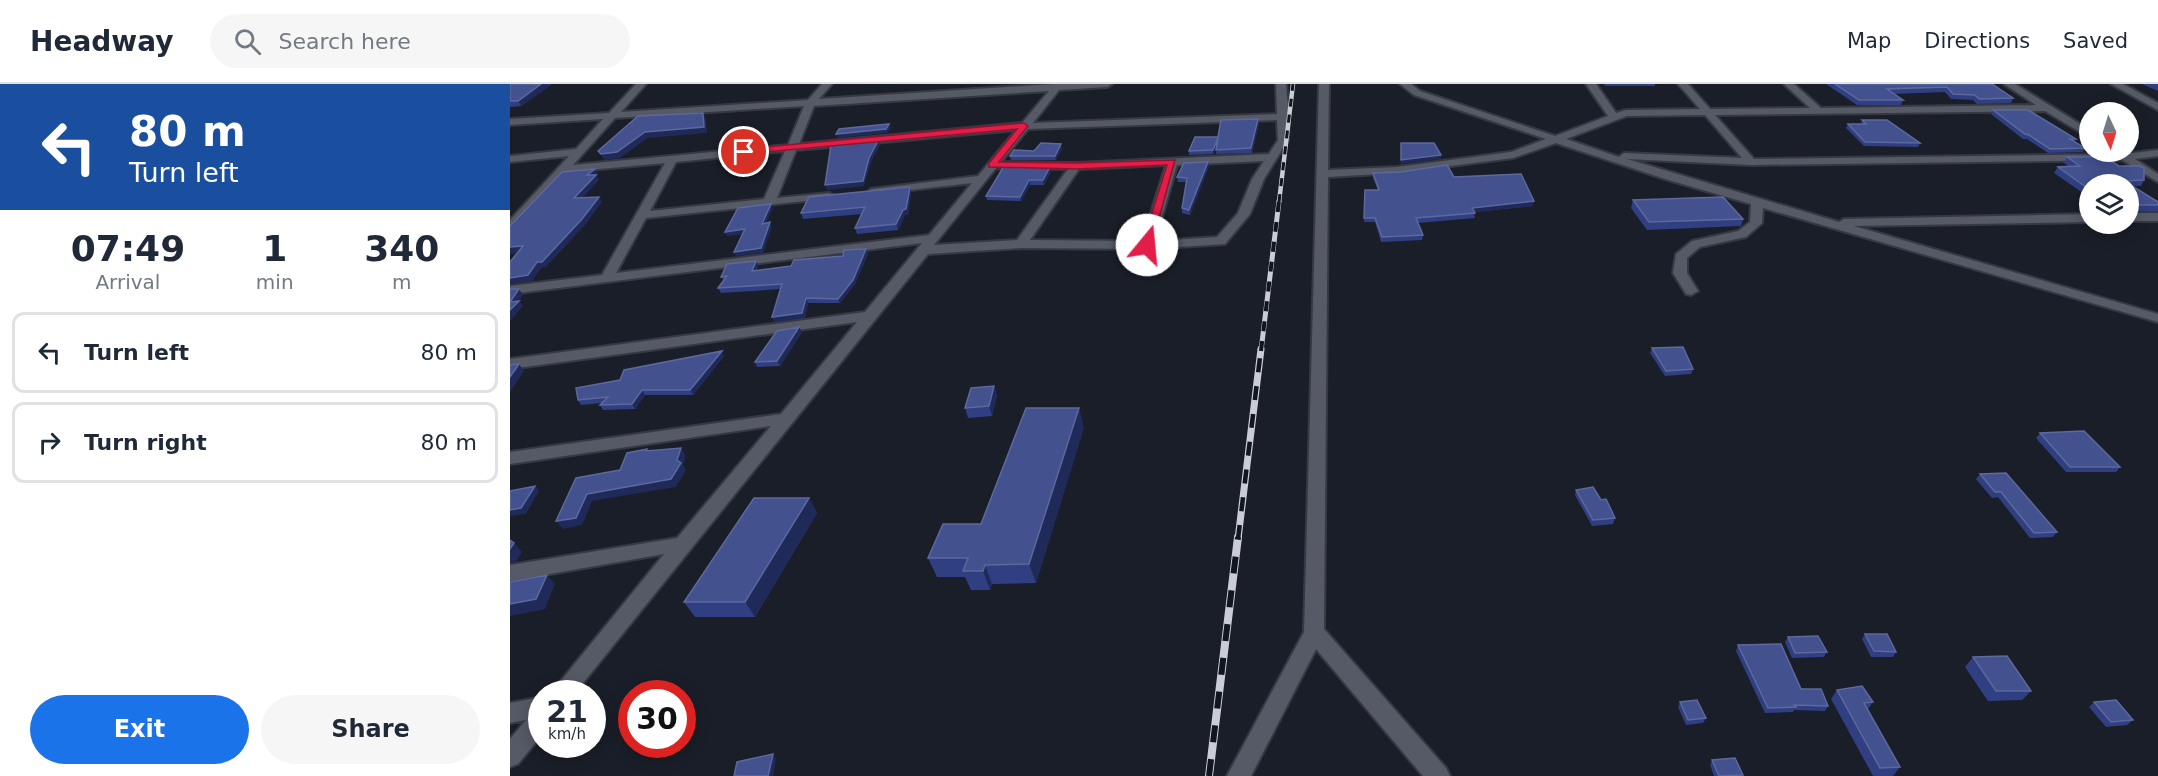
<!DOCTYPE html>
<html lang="en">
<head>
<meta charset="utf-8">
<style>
  :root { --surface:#fff; --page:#f6f6f7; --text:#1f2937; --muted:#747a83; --line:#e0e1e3; --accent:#1a73e8 }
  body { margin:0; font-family:"DejaVu Sans",sans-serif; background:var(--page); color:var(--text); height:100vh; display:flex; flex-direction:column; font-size:22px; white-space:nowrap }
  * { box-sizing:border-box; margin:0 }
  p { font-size:20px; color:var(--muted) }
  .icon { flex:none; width:33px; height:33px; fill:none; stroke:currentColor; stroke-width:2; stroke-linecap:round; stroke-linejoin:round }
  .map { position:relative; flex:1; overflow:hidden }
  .details { display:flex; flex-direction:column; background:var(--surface); width:510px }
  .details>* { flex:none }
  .guide { background:#1a4fa0; color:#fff; overflow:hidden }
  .needle { width:39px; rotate:176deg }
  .fabs { position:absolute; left:1569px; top:18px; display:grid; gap:12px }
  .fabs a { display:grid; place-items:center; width:60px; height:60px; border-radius:50%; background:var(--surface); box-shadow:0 3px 15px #0003; font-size:30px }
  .speed { position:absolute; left:18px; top:596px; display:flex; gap:12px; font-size:30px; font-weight:700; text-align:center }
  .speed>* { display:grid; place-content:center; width:78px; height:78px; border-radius:50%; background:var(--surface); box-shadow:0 3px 15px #0003; line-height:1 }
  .speed small { font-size:15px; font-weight:400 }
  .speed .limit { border:9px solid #d22; background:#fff; color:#111 }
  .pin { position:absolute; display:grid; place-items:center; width:51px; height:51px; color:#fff; margin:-26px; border:3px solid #fff; border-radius:50%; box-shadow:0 2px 6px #0007 }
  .me { position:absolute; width:66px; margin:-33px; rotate:17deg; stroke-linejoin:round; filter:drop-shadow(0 0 4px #0008) }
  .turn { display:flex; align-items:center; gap:21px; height:126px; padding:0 30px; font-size:27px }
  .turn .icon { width:78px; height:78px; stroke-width:2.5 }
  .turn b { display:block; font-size:42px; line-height:51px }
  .eta { display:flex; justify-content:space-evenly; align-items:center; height:102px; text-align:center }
  .eta b { font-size:36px; font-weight:600; line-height:42px }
  .button { display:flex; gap:12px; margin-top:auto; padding:12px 30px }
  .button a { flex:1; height:69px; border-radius:36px; background:var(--accent); color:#fff; font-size:24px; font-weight:600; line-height:69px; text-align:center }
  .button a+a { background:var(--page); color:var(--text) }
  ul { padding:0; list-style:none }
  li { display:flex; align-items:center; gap:18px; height:81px; margin:0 12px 9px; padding:0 18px; border:3px solid var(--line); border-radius:12px }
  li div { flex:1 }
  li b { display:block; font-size:22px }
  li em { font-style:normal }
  header { display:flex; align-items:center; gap:36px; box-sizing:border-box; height:84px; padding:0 30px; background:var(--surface); border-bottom:2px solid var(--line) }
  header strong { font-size:28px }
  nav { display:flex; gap:33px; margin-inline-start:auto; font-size:21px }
  .search { width:420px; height:54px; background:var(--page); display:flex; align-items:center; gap:15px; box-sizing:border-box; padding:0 21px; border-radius:33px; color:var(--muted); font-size:22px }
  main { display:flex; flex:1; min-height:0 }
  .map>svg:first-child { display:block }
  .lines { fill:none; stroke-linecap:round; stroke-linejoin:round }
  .minor-casing { stroke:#373942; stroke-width:4 }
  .minor { fill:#565a66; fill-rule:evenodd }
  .rail-far3-casing { stroke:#cacdd5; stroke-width:4.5 }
  .rail-far2-casing { stroke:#cacdd5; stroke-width:5 }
  .rail-far1-casing { stroke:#cacdd5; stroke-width:7 }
  .rail-casing { stroke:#cacdd5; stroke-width:8 }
  .rail-far3 { stroke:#11151e; stroke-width:3; stroke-dasharray:8; stroke-linecap:butt }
  .rail-far2 { stroke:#11151e; stroke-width:4; stroke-dasharray:10; stroke-linecap:butt }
  .rail-far1 { stroke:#11151e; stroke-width:4.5; stroke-dasharray:14; stroke-linecap:butt }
  .rail { stroke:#11151e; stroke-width:6; stroke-dasharray:17; stroke-linecap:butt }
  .wall { fill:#303f82 }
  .shaded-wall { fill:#1f2a59 }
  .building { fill:#43518e; stroke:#5c699d; stroke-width:1.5 }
  .route { fill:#e11d48; stroke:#92132f; stroke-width:1.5 }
</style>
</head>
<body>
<header>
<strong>Headway</strong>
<div class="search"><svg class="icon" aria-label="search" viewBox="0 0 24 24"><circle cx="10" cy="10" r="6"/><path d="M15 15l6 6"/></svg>Search here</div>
<nav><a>Map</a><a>Directions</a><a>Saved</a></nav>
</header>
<main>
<section class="details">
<div class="guide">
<div class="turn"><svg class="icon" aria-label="left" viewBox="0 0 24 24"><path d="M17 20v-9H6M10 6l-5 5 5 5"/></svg><div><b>80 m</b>Turn left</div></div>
</div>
<div class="eta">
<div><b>07:49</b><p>Arrival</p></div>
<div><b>1</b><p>min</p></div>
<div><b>340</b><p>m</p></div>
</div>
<ul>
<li><svg class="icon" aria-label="left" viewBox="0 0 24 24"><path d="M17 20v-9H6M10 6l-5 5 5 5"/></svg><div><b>Turn left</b></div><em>80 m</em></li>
<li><svg class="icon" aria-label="right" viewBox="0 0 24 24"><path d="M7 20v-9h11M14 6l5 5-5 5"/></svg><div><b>Turn right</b></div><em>80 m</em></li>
</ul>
<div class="button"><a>Exit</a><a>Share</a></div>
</section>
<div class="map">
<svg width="1648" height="692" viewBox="0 0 1648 692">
  <rect width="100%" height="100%" fill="#1a1e28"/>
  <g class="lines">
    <defs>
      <path id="minor" d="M126 0H136L111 28 298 16 312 0H322L309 15 544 0H602L597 3 549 6 523 39 767 30 766 0H776L779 33 778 56 754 95 740 130 715 160 637 165 511 164 418 170 65 609H41L154 470 0 497V481L167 454 261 342 0 380V368L271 330 347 238 0 285V275L355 228 412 159 0 210V202L92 191 155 79 57 88 4 146 0 147V136L59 72 0 78V72L66 65 93 35 0 41V35L99 29ZM539 7 512 39 289 60 304 22ZM294 22 278 61 63 81 105 34ZM767 36 768 56 759 70 566 79 491 78 518 45ZM506 46 468 92 361 105 359 107 365 110 462 99 419 151 106 189 136 134 323 114 325 112 319 109 267 114 286 66ZM275 67 254 115 140 127 166 78ZM754 77 742 95 728 129 707 153 645 157 667 81ZM656 81 632 157 520 156 569 85ZM486 84 558 85 507 156 424 161Z
        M809 0H819L818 86 887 83 1001 68 1036 55 904 11 890 0H901L910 7 1045 52 1098 32 1076 0H1086L1106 29 1116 26 1190 25 1168 0H1178L1200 25 1300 24 1274 0H1284L1311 24 1526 21 1494 0H1505L1580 46V54L1535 27 1205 31 1244 75 1613 70 1648 66V72L1625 75 1648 90V98L1612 76 1241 81 1117 75 1329 138 1334 135 1580 130V138L1344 142 1648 230V238L1253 124 1252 139 1236 153 1190 163 1177 174V189L1188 207 1181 211 1176 210 1163 189 1166 170 1182 157 1228 147 1240 138 1241 120 1155 95 1046 59 1003 74 887 89 818 93 814 545 936 684 940 692H913L806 565 741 692H717L794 548ZM1195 31 1232 74 1114 69 1109 73 1056 55 1117 32Z
        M1601 0H1613L1648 19V26Z
        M1618 129H1648V137H1618Z
        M32 613V651L8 680 0 683V655L16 636 0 639V619Z"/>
    </defs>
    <use href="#minor" class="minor-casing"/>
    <use href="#minor" class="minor"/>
    <defs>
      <path id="rail-far3" d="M769 118 783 0"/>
      <path id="rail-far2" d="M751 267 769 117"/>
      <path id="rail-far1" d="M728 455 751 265"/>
      <path id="rail" d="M699 692 728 453"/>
    </defs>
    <use href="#rail-far3" class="rail-far3-casing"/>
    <use href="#rail-far2" class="rail-far2-casing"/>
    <use href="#rail-far1" class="rail-far1-casing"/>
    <use href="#rail" class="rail-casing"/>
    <use href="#rail-far3" class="rail-far3"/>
    <use href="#rail-far2" class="rail-far2"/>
    <use href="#rail-far1" class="rail-far1"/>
    <use href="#rail" class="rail"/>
  </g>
  <path class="wall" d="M0 0H40L41 1 11 22 0 23Z
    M1094 0H1145V2H1095Z
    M1316 0H1482L1503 14 1501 19 1467 20 1463 16 1441 15 1435 8 1384 10 1393 16 1391 21H1347Z
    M1632 0H1648V7Z
    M1483 26 1566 55 1564 58 1575 64 1573 68 1538 69 1517 55H1513L1481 30Z
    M748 35 749 39 742 69 706 70 707 62 703 70 679 71V67Z
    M1352 36 1410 59 1408 63 1354 62 1336 44 1338 40H1351Z
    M552 64 546 76H501L500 72 524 67Z
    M1557 73 1634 96 1631 102H1622L1648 118V127H1618V100H1580V114L1544 89 1548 83H1556V82H1558L1554 79Z
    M698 78 699 82 680 131 672 129V124L676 98H668L667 93Z
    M541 87 534 101H520L511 117 477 116 476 112Z
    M863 89 944 93 1023 122 964 128 965 134 908 139 913 151 912 156 871 158 865 138H854L855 106H868L863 94Z
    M401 109 398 131H395L388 146 347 150 345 144 352 130 293 135 291 129Z
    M1123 116 1233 135 1231 142 1137 146 1121 124Z
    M358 170 345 200 330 219H298L295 234 265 238 262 233 271 205 211 209 208 204 214 197 211 193 248 182 246 187 281 182Z
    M292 248 270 282 247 283 245 278Z
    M1142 264 1183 285 1181 290 1155 292 1140 269Z
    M214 272 183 311H135L125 325 93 326 90 321 92 319 71 321 68 316 110 296Z
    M484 302 487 312 482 332 458 334 455 324Z
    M574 343 526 499 482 500 480 506H461L455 493H427L418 474 471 440Z
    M1530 349 1610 383 1606 388H1556L1526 354Z
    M1470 390 1547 448 1543 453 1520 454 1488 413 1482 414 1466 395Z
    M1066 406 1091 416 1105 434 1103 440 1082 442 1065 411Z
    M299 414 307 429 245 533H185L174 518Z
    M1355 550 1386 568 1383 573H1361L1352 555Z
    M1278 553 1317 568 1314 573 1282 574 1275 558Z
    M1228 561 1291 605 1318 622 1315 627 1284 626 1283 628 1255 629 1226 567Z
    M1463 573 1521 607 1512 616 1478 617 1455 583Z
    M1327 606 1363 618 1358 625 1390 683 1383 692H1363L1321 615Z
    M1170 618 1196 634 1193 639 1176 641 1168 623Z
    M1584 618 1623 636 1617 641 1596 643 1579 623Z
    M1202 676 1233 691 1232 692H1204L1200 681Z"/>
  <path class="shaded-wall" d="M31 0 41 1 11 22 8 17Z
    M193 29 196 35 197 49 138 54 110 74 94 76 91 70 135 48Z
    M748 35 749 39 742 69 741 64Z
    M379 40 381 44 377 49 328 54 326 50Z
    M708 54V58L703 70V66Z
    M368 57 370 61 361 78 354 102 317 106 315 101 359 74Z
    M551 60 552 64 546 76 545 72Z
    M931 71V75L891 80V76Z
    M698 78 699 82 680 131 679 126Z
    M540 83 541 87 534 101 533 96Z
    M85 85 88 90 87 92 89 96 68 119 64 114 77 91Z
    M519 96 520 101 511 117 510 113Z
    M400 103 401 109 398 131H395L388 146 386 140Z
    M89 113 92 118 75 141 36 183 31 184 22 197 0 200V194L27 178Z
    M1024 117 1023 122 962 128V124Z
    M261 120 263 124 254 144 252 140Z
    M260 138 262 143 253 169 226 172 224 168Z
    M235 145 237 150 217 152 215 148Z
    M13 162 16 168 0 170V163Z
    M356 165 358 170 345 200 330 219 328 215Z
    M246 177 248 182 245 192 242 187Z
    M9 205 13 211 9 217 13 222 0 237V218Z
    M296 214 298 219 295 234 265 238 262 233Z
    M289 243 292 248 270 282 267 277Z
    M212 267 214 272 183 311 180 306Z
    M9 280 14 287 0 308V293Z
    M484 302 487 312 482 332 479 322Z
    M132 306 135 311 125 325 122 320Z
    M569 324 574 343 526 499 519 480Z
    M171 364 176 372 173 381 176 386 166 403 82 417 72 441 53 445 46 437 77 410 167 376Z
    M25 402 29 407 16 430 0 432V426Z
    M299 414 307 429 245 533 235 518Z
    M4 459 12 468 6 478 0 479V465Z
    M475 481 482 500 480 506 473 487Z
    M37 491 45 500 35 525 0 532V520Z
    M263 670 266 675 263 692H258Z"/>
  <path class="building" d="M0 0H31L8 17H0Z
    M1325 0H1482L1503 14 1469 15 1465 11 1443 10 1437 3 1377 5 1393 16H1349Z
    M1483 26H1518L1566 55H1560L1575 64 1540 65 1519 51 1515 50Z
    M193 29 194 43 135 48 107 68 91 70 88 67 128 32Z
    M748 35 741 64 706 66 708 54 703 66 679 67 685 53H708L711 36Z
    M1352 36H1377L1410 59 1355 58 1338 40H1356Z
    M379 40 376 45 326 50 329 45Z
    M368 57 359 74 353 97 315 101 321 61Z
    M531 59 551 60 545 72H500L504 66 524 67Z
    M891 59H924L931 71 891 76Z
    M1557 73H1594L1609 82H1629L1634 84V96L1614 97 1648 118V121H1622L1619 125H1618V100H1580V106L1548 83 1570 82Z
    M698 78 679 126 672 124 677 94 667 93 674 79Z
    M937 81 944 93 1011 90 1024 117 962 124 965 129 906 134 913 151 872 153 865 134H854L855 106H869L863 89 891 88Z
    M494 82 540 83 533 96H519L510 113 476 112Z
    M85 85 77 91H86L64 114 89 113 72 135 32 178H27L18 191 0 194V178L13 162 0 163V142L52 88Z
    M400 103 396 125 393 126 386 140 345 144 355 123 291 129 299 113Z
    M1213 113 1233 135 1139 138 1123 116Z
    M261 120 252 140 260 138 251 164 224 168 235 145 215 148 228 124Z
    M356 165 343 196 328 215 296 214 292 229 262 233 272 200 208 204 217 192 211 193 217 180 246 177 242 187 281 182 284 176 333 172 334 166Z
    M0 205H9L0 218 9 217 0 226Z
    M289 243 267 277 245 278 267 247Z
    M1173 263 1183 285 1156 287 1142 264Z
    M212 267 180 306H132L122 320 90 321 98 313 68 316 66 304 110 296 114 286Z
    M9 280 0 293V281Z
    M484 302 479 322 455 324 461 304Z
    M516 324H569L519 480 475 481 473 487H453L458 474H418L433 440H471Z
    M1574 347 1610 383H1560L1530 349Z
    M171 364 167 376 171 379 161 395 77 410 66 434 46 437 66 394 110 386 117 369 137 365 136 367Z
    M1496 389 1547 448 1524 449 1491 408H1485L1470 390Z
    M25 402 11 424 0 426V407Z
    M1083 403 1091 416 1096 415 1105 434 1083 436 1066 406Z
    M244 414H299L235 518H174Z
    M0 456 4 459 0 465Z
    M37 491 26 515 0 520V498Z
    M1355 550H1377L1386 568 1364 567Z
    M1308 552 1317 568 1285 569 1278 553Z
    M1271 560 1291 605H1311L1318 622 1284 621 1286 623 1258 624 1228 561Z
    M1497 572 1521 607H1486L1463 573Z
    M1352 602 1363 618 1354 619 1390 683 1370 684 1327 606Z
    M1187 616 1196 634 1178 636 1170 618Z
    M1606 616 1623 636 1601 638 1584 618Z
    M263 670 258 692H224L227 678Z
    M1225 674 1233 691 1209 692 1202 676Z"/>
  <path class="route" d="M514 39 518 42 489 78 566 79 665 76 641 163 632 161 657 81 566 85 479 83V79L507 45 234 70 230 68 234 65Z"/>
</svg>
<div class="fabs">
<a><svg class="needle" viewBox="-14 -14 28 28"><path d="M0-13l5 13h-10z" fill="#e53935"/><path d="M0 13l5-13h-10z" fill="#747a83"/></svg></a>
<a><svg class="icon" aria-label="layers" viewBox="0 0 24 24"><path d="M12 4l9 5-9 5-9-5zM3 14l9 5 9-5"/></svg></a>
</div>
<div class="speed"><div>21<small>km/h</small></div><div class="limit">30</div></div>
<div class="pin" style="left:234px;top:68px;background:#d93025"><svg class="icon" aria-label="arrive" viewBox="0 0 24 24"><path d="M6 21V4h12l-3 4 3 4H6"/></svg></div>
<svg class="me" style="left:637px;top:161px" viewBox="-20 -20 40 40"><circle r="19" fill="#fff"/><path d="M0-13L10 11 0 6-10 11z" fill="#e11d48"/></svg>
</div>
</main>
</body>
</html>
